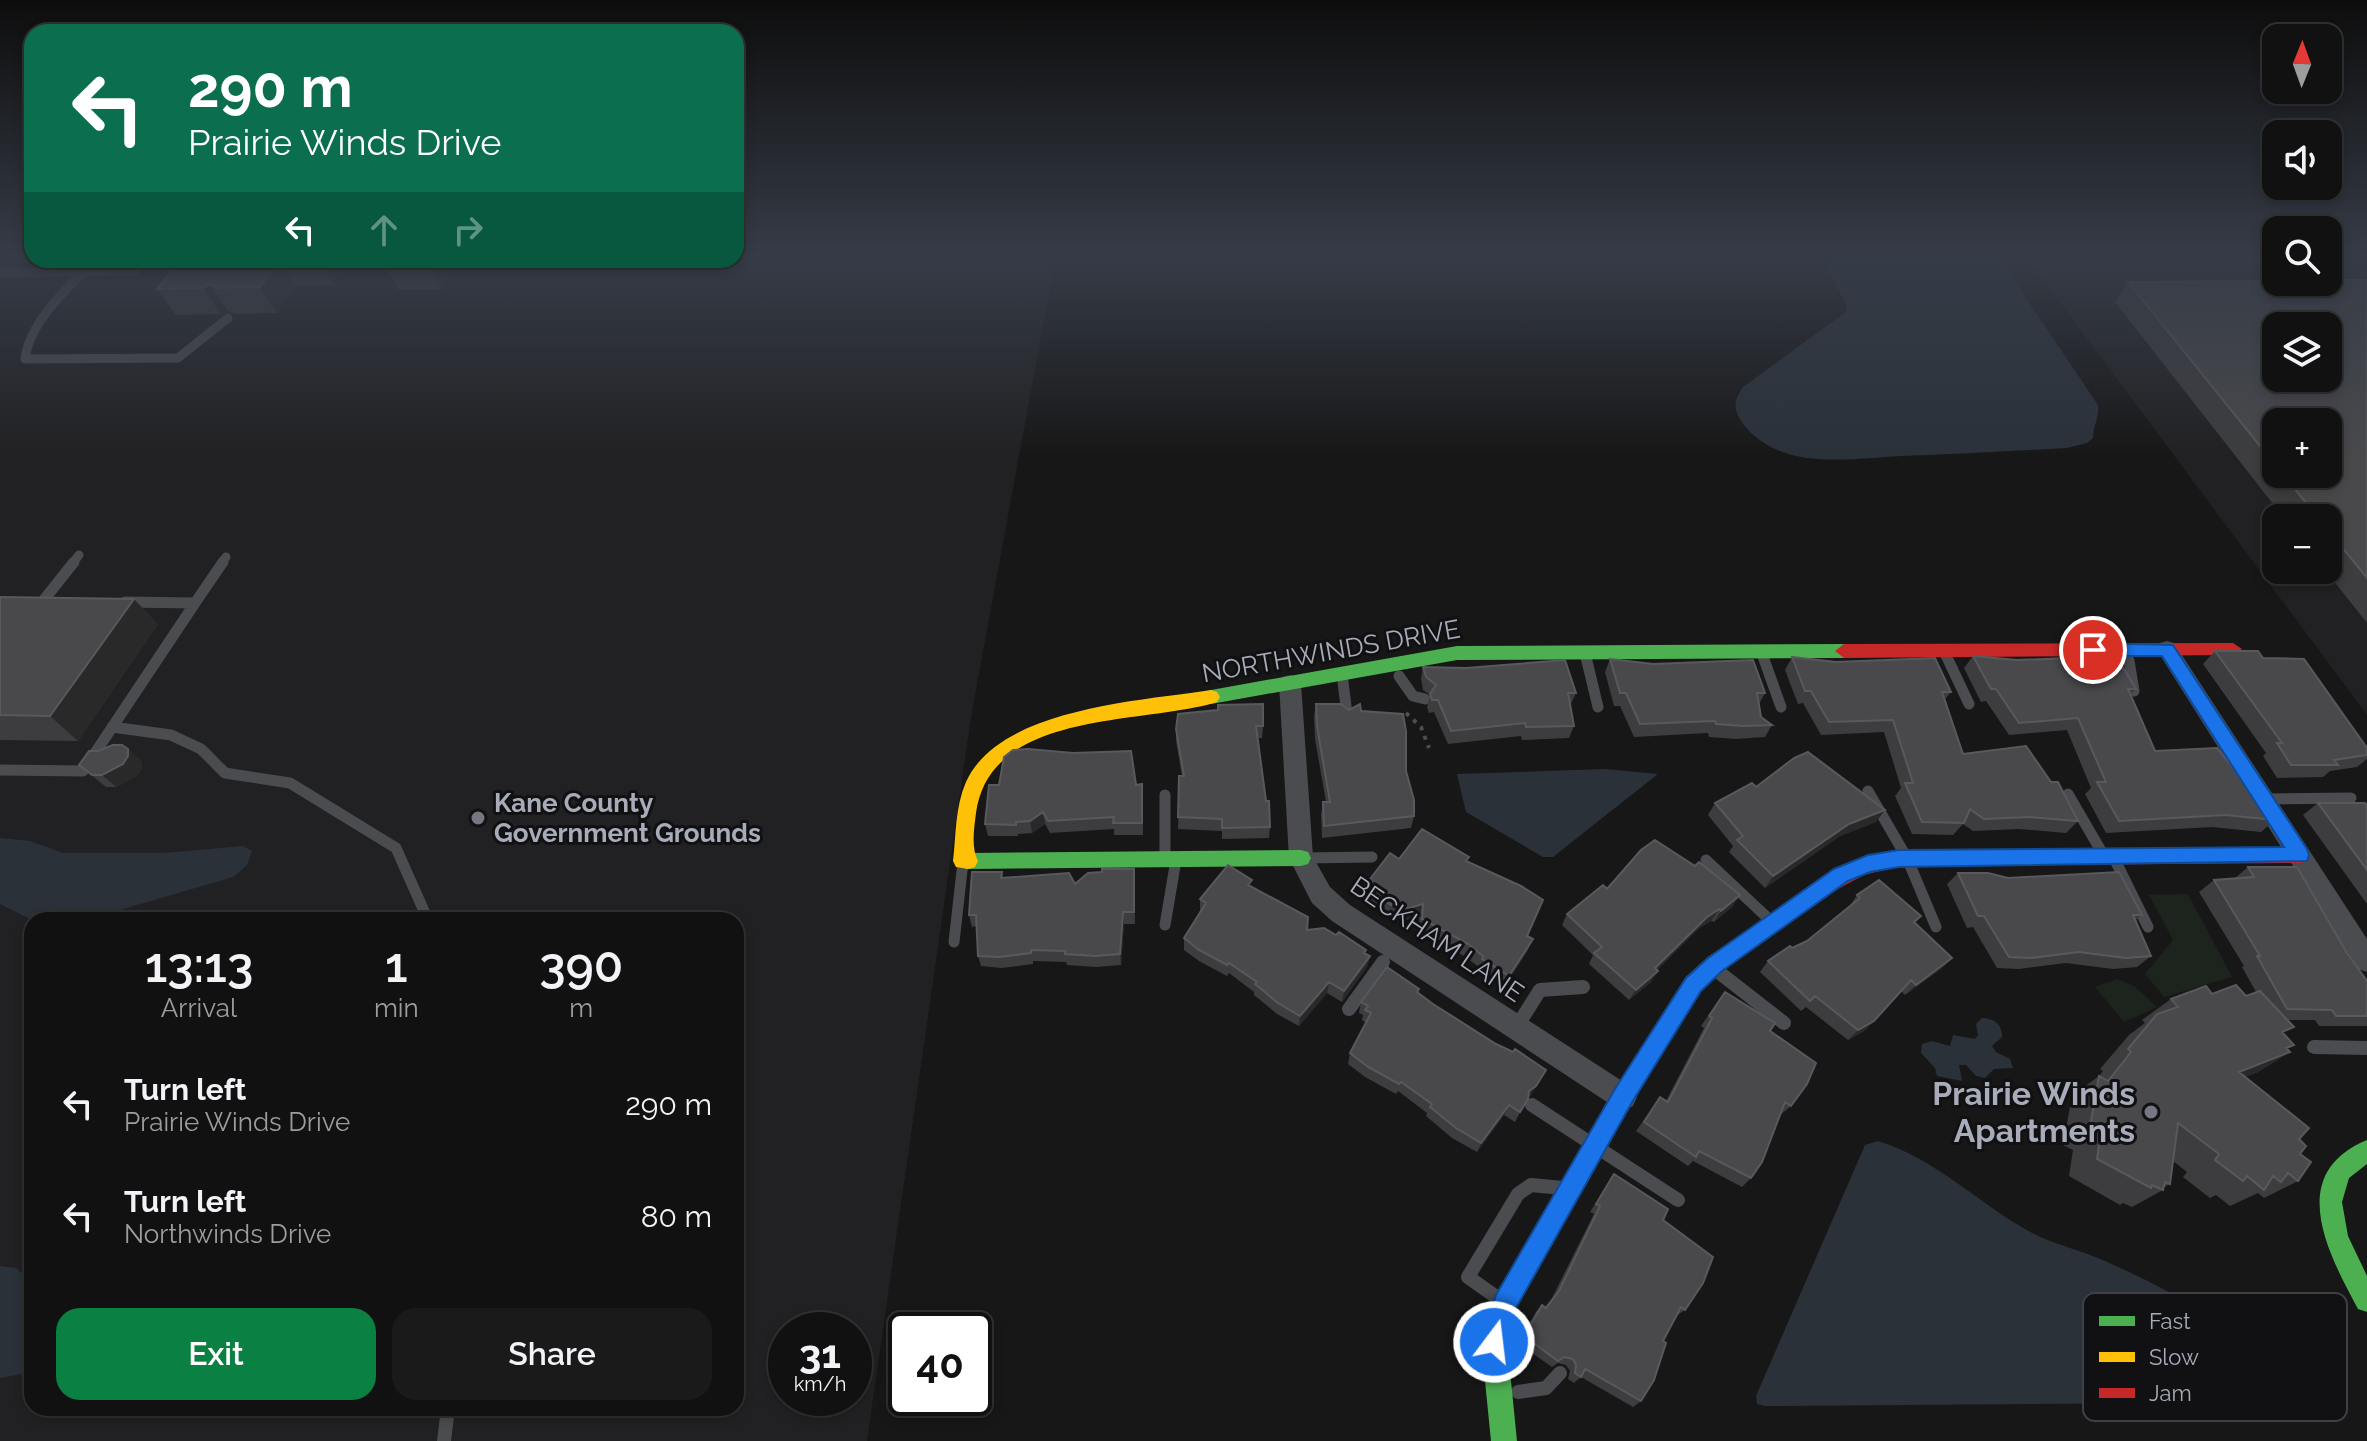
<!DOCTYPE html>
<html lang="en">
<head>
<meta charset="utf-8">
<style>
  :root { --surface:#111; --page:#1a1a1a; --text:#f1f3f6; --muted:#9c9d9f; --line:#303131; --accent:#0b8043 }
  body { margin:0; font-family:Raleway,sans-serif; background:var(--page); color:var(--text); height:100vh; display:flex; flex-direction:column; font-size:30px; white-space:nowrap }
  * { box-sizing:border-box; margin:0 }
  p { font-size:26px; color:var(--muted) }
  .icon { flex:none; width:44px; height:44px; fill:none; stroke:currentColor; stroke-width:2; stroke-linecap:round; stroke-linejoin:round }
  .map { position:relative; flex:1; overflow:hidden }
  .panel { position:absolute; left:24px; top:912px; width:720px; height:504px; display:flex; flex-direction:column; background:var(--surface); border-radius:24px; box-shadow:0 4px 12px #0003,0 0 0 2px var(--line) }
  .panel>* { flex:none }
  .hud { position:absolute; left:24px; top:24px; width:720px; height:244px; border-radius:24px; box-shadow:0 4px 12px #0003,0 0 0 2px var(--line); background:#0b6e4f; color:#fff; overflow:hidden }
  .needle { width:52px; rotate:1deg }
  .fabs { position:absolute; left:2262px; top:24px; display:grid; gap:16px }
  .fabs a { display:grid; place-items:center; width:80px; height:80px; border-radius:16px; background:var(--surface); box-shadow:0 4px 12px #0003,0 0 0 2px var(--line); font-size:40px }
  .speed { position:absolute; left:768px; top:1312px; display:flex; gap:16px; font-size:40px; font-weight:700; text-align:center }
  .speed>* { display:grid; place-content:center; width:104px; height:104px; border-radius:50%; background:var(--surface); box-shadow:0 4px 12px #0003,0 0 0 2px var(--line); line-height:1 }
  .speed small { font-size:20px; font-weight:400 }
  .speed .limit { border:4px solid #111; border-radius:12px; background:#fff; color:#111 }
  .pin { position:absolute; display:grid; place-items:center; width:68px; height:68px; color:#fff; margin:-34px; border:4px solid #fff; border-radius:50%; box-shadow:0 2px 8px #0007 }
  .me { position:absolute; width:88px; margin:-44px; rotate:15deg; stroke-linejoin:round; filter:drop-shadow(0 0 6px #0008) }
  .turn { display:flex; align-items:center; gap:28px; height:168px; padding:0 32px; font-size:36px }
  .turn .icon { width:104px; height:104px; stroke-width:2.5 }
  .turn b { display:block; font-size:56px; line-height:68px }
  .lanes { display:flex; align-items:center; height:76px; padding:0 32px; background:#0003; justify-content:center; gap:40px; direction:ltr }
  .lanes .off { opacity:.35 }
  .eta { display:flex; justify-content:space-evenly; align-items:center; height:136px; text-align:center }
  .eta b { font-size:48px; font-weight:600; line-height:56px }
  .button { display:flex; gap:16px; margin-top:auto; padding:16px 32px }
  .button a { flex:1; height:92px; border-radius:24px; background:var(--accent); color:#fff; font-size:32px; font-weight:600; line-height:92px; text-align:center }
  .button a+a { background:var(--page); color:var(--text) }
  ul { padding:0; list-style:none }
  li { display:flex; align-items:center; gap:24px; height:112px; padding:0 32px }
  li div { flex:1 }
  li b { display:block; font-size:30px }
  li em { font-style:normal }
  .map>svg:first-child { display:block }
  .built { fill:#212123; fill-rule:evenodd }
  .green { fill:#1d241e }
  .water { fill:#2a3139 }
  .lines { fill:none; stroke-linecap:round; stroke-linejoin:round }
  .path { stroke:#4d4e52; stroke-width:4; stroke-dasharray:4 6; stroke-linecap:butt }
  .lane-far2 { stroke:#4b4c50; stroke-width:9 }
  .lane-far1 { stroke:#4b4c50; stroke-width:11 }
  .lane { stroke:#4b4c50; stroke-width:14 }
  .street { fill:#4b4c50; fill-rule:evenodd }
  .fast { fill:#4caf50; fill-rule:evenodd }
  .slow { fill:#ffc107; fill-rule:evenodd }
  .jam { fill:#c62828; fill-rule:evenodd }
  .wall { fill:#3d3d3f; fill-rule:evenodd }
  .shaded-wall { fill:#29292a }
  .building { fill:#49494c; stroke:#58595d; stroke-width:2; fill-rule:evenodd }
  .route { fill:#1a73e8; stroke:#114b97; stroke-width:2 }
  .poi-dot { fill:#757880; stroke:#111113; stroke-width:3 }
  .labels { text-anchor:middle; stroke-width:6; stroke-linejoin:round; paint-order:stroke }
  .street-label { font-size:26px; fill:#a8acb8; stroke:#111113 }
  .poi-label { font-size:26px; font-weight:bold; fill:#a8acb8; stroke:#111113; text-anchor:start }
  .near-poi-label { font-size:32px; font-weight:bold; fill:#a8acb8; stroke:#111113; text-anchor:end }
  .key { fill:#111113; stroke:#3e4045; stroke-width:2 }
  .key-label { font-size:22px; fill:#a8acb8 }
</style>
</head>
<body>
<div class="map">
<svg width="2367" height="1441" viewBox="0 0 2367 1441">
  <rect width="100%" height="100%" fill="#171717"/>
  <path class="built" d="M0 255H32V260H736V255H1056L971 717 867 1441H0ZM32 920H736V1408H32ZM786 1330H854V1398H786Z
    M2025 255H2276V282H2328V255H2367V715ZM2276 326H2328V378H2276ZM2276 422H2328V474H2276ZM2276 518H2328V570H2276Z"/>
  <path class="green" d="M2188 894 2232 977 2164 997 2145 974 2173 940 2149 895Z
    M2117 979 2134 986 2157 1007 2124 1022 2095 987Z"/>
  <path class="water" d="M1821 255H1997L2098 405C2100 417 2093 425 2093 438L2087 443 2067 448C2012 451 1956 454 1901 456 1868 458 1828 463 1796 456 1777 452 1756 441 1744 425 1733 411 1733 401 1743 387L1846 312 1847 306Z
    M1605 769 1658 774 1553 857H1543L1466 812 1457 774Z
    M0 838 30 841 63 853H164L243 846 252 851 247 865 233 877 86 920H32L0 904Z
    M1982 1018C1994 1018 2003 1025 2002 1037L1992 1046 1996 1052 2010 1059 2013 1068 1994 1069 1985 1078 1976 1076 1966 1065H1959L1962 1081 1937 1076 1935 1068 1921 1053 1922 1044 1932 1041 1950 1046 1953 1035 1975 1039 1978 1035 1976 1024Z
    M1878 1141C1934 1158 1976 1201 2025 1229 2050 1244 2079 1249 2105 1261 2167 1288 2224 1322 2281 1360L2293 1402 1765 1406 1757 1404 1756 1396 1865 1145Z
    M0 1266 16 1268 32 1282V1372L0 1378Z"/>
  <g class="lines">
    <path class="path" d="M1406 713 1421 727 1429 748"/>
    <path class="lane-far2" d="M95 260C69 287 30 320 25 359L178 358 228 318
      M0 273 135 271
      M72 564 79 555
      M221 564 226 557"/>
    <path class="lane-far1" d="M43 601 74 562
      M195 603 223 562
      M2123 650 2129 661 2134 691
      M1761 651 1781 707
      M1944 651 1969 704
      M1585 653 1598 707
      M1342 674 1347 714
      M1399 676 1413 696 1425 699
      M112 727 171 735 201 749 225 773 290 783 396 848 428 920
      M0 770 83 771 195 603 125 602
      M1868 791 1907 858 1936 927
      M2068 794 2104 856
      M1165 795V859
      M2264 799 2351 798
      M1302 858 1372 857
      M1706 860 1772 922
      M2115 860 2148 927
      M1165 925 1176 860
      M954 942 963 862"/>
    <path class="lane" d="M1716 970 1784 1023
      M1349 1009 1383 962
      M1516 1028 1540 990 1583 987
      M2314 1047 2367 1048
      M1532 1105 1678 1200
      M1499 1299 1468 1277 1518 1194 1531 1185 1563 1188
      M1518 1392 1546 1388 1560 1373
      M444 1441 448 1408"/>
    <path class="street" d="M2167 641 2174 643 2367 939V972L2358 969 2160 655 2156 649 2160 643Z
      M1290 675 1298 677 1301 683 1313 857 1330 887 1350 905 1633 1088 1637 1097 1633 1106 1623 1110 1613 1106 1332 921 1312 903 1289 858 1279 683 1282 677Z"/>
    <path class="fast" d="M1844 644 1853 651 1844 658 1457 660 1211 704 1205 702 1202 697 1205 692 1211 690 1457 646Z
      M1301 850 1308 852 1311 858 1308 864 1301 866 968 869 961 867 958 861 961 855 968 853Z
      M1819 881 1826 884 1829 890 1826 896 1722 971 1700 991 1631 1105 1512 1315 1509 1361 1517 1441H1491L1483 1361 1488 1312 1615 1089 1686 977 1708 957Z
      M2367 1140V1164L2349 1178 2342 1202 2348 1236 2367 1276V1312L2358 1309C2328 1253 2285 1174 2367 1140Z"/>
    <path class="slow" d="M1211 690 1217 692 1220 697 1217 702C1144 725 990 709 976 813 974 829 971 848 978 861L975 867 968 869 956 867 953 861C956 835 955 807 966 782 999 708 1141 701 1211 690Z"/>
    <path class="jam" d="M2233 643 2242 649 2233 655 1844 658 1835 651 1844 644Z
      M2300 847 2307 849 2310 855 2307 861 2300 863 1899 866 1864 875 1819 899 1812 896 1809 890C1820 868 1876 854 1899 850Z"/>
  </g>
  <path class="wall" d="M180 260H349L333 285 296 286 277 313 234 314 228 311 221 314 176 315 157 289Z
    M386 260H456L442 289 399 290 384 264Z
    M2367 280V623L2325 570H2328V518H2284L2115 302 2128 282ZM2276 422 2328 474H2276Z
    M0 597 158 624 78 741 0 740Z
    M2215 651 2263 658 2367 748V759L2357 767 2330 771 2323 777 2277 778 2263 756 2266 753 2203 664Z
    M1973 656 2136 689 2130 695 2155 751 2275 820 2261 832 2212 827 2106 833 2085 794 2091 788 2067 730 2009 735 1986 701 1981 702 1964 668Z
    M1792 657 1951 692 1945 699 1963 754 2078 821 2066 833 2019 829 1973 831 1963 824 1953 835 1912 834 1895 796 1901 788 1884 732 1821 735 1803 703 1798 704 1785 670Z
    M1610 659 1765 693 1759 704 1761 717 1772 725 1765 737 1736 739 1709 737 1708 733 1634 737 1620 706H1614L1605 672Z
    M1423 667 1576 693 1570 706 1574 726 1569 738 1522 740 1521 736 1448 744 1434 712 1429 713 1427 707 1430 695 1423 690 1421 679Z
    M1316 704 1361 711 1406 771 1414 816 1411 828 1322 838 1321 814 1323 802H1326L1315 739 1314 716Z
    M1218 705 1263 726 1262 738H1258L1270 827 1269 838 1222 839V831L1178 829 1179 776H1182L1176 741V729L1218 710Z
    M128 749 141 761 142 768 137 776 116 787H106L79 765 98 751Z
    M999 785H1136L1143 796V835H1114V829L1050 833 1045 824 1032 833 1018 834V836H988L985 824Z
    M1756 787 1876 822 1840 836 1765 888 1729 852 1733 846 1708 815 1715 803Z
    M2318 803 2367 806V904L2303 815Z
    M1399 859 1467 862 1527 936 1528 950 1504 987 1478 970 1479 967 1464 956 1419 931V916L1403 921 1390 913 1388 916 1361 898 1364 887Z
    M2248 867 2347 953 2367 981V1026H2319L2315 1020H2286L2283 1034 2294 1045 2287 1049 2290 1052 2258 1072 2245 1077 2299 1139 2298 1181 2264 1198 2258 1193 2230 1206 2216 1195 2210 1198 2183 1177 2187 1172 2173 1161 2170 1184 2164 1187 2163 1190 2132 1207 2123 1203 2120 1205 2069 1176 2073 1150 2063 1145 2072 1096 2099 1076 2103 1071 2100 1069 2129 1035 2145 1023 2142 1020 2171 999 2212 994 2246 996 2256 992 2242 967 2244 966 2199 892 2214 880 2234 879Z
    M1134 869 1135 924H1124L1121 965 1096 967 1067 965 1066 962 1033 961V964L1002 968 981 966 978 956 976 926 972 927 969 915 1002 872 1003 878 1075 884Z
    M1958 873 2142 915 2136 920 2151 956 2137 967 2113 969 2066 963 2019 969 1997 968 1973 927 1967 928 1947 884Z
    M1252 887 1307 930 1366 950 1365 953 1370 956 1367 967 1342 1002 1327 993 1299 1026 1277 1014 1254 995V992L1229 973 1227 976 1199 961 1184 950V938L1200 911V899Z
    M1857 895 1921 916 1915 923 1952 958 1941 969 1905 995 1901 991 1864 1031 1848 1040 1806 1007 1801 1011 1760 972 1768 961 1807 941 1849 907Z
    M1733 906 1714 922 1711 921 1698 929 1657 970 1651 982 1629 1000 1589 964 1593 955 1562 925 1567 914Z
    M1418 992 1531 1095 1528 1097 1515 1122 1504 1115 1477 1152 1452 1138 1426 1116 1427 1113 1398 1091 1396 1094 1365 1077 1348 1064 1350 1053 1366 1023 1362 1020 1363 1015 1359 1013 1361 1002Z
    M1725 992 1770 1031 1791 1106 1780 1115 1751 1178 1742 1187 1693 1161 1688 1166 1636 1131 1660 1097 1666 1101 1704 1028 1701 1026Z
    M1614 1174 1663 1220 1685 1310 1676 1316 1663 1341 1641 1401 1633 1407 1581 1377 1574 1383 1568 1379 1570 1371 1566 1365 1558 1363 1552 1367 1522 1346V1336L1536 1312 1542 1305 1545 1307 1552 1298 1594 1214 1590 1212Z"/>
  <path class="shaded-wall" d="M280 260 296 286 277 313 260 287Z
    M318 260H349L333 285Z
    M430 260H456L442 289 428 263Z
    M210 284 228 311 221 314 203 288Z
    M134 599 158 624 78 741 50 716Z
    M128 749 141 761 142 768 137 776 116 787 102 775Z
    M1885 810 1876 822 1840 836 1765 888 1773 876 1849 824Z
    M1043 812 1045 824 1032 833 1030 821Z
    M1740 895 1733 906 1714 922 1721 911Z
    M1423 904 1419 916 1403 921 1406 909Z
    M1719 909 1711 921 1698 929 1648 979 1655 968 1706 918Z
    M1123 912 1124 924 1121 965 1120 954Z
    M1533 939 1528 950 1504 987 1509 976Z
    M1370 956 1367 967 1342 1002 1344 991Z
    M1952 958 1941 969 1905 995 1916 985Z
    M1658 971 1651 982 1629 1000 1636 990Z
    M1329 982 1327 993 1299 1026 1300 1016Z
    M1874 1021 1864 1031 1848 1040 1858 1030Z
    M2294 1045 2268 1061 2290 1052 2258 1072 2207 1091 2239 1072Z
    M1546 1070 1531 1095 1523 1100 1529 1091Z
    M1509 1105 1504 1115 1477 1152 1481 1143Z"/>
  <path class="building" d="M180 260H284H280L260 287 216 288 210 284 203 288 157 289Z
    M386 260H430L428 263 384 264Z
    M2328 280H2367V578L2328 530V518H2318L2283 474H2328V422H2276V466L2128 282 2276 281V282H2328ZM2276 326H2328V378H2276Z
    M0 597 134 599 50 716 0 715Z
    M2215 651H2258L2263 658 2304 659 2367 748V755L2334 760 2338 765H2291L2277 743H2282Z
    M1973 656 2017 660 2116 656 2136 689H2128L2155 751 2217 748 2244 781H2250L2275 820 2226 815 2119 821 2097 782H2106L2078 718 2019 723 1996 689H1991Z
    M1792 657 1836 662 1935 658 1951 692H1942L1963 754 2026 746 2051 782H2058L2078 821 2030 817 1984 819 1970 809 1964 823 1922 822 1905 783H1913L1893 720 1829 722 1811 691H1805Z
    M1610 659 1653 664 1753 660 1765 693H1757L1761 717 1772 725 1743 726 1716 724 1715 721 1640 724 1626 693H1620Z
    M1565 660 1576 693H1568L1574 726 1526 727 1525 723 1451 731 1438 700H1432L1430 694 1436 685 1426 677 1423 667 1466 668Z
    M1263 704V726H1256L1266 801H1269L1270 827 1222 828V819L1178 817 1179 776H1184L1176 729 1178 714 1218 710V705Z
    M1316 704H1341L1349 710 1360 704 1361 711 1403 714 1406 731V771L1414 800V816L1324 826 1323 802H1330L1317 726Z
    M113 745H122L128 749V756L123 764 102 775H92L79 765 89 751H98Z
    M1028 749 1073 753 1131 751 1136 785 1142 784V823H1113L1114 817 1048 821 1043 812 1030 821 1016 822V825L985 824 989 785H999L1004 757 1013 750Z
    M1808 752 1885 810 1849 824 1773 876 1737 840 1743 836 1715 803 1752 783 1756 787 1794 758Z
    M2318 803H2365L2367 806V870Z
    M1422 829 1469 857 1466 861 1521 886 1543 900 1527 936 1533 939 1509 976 1482 959 1483 956 1468 944 1422 919 1423 904 1406 909 1393 902 1391 905 1364 887 1390 853 1399 859Z
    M1655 840 1695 866 1699 862 1740 895 1721 911 1719 909 1706 918 1655 968 1658 971 1636 990 1594 953 1602 947 1567 914 1603 885 1607 889 1641 850Z
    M1228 865 1252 880 1248 885 1308 917 1307 930 1324 928 1336 935 1339 932 1366 950 1364 953 1370 956 1344 991 1329 982 1300 1016 1278 1003 1255 984 1257 982 1229 963 1227 965 1199 950 1184 938 1206 903 1200 899Z
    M2248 867H2297L2347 953 2367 981V1016H2336L2332 1010 2287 1009 2257 956H2260L2214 880 2254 877Z
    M1102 869H1134V912H1123L1120 954 1095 956 1065 954V951L1031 950V953L999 957 978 956 976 915H969L972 872H1002L1001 878 1069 873 1075 884 1088 873 1102 872Z
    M2119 872 2142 915H2133L2151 956 2126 958 2079 952 2031 958 2009 957 1984 916H1978L1958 873H1988L2008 878Z
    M1879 880 1921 916 1914 922 1952 958 1916 985 1911 980 1874 1021 1858 1030 1815 996 1810 1001 1768 961 1790 946 1792 948 1807 941 1860 898 1857 895Z
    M1387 967 1419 989 1417 992 1433 1004 1496 1044 1513 1052 1515 1049 1546 1070 1536 1086 1529 1091 1528 1099 1520 1112 1509 1105 1481 1143 1456 1128 1430 1107 1432 1104 1401 1082 1399 1084 1368 1067 1350 1053 1371 1013 1365 1010 1368 1006 1361 1002Z
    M2236 985 2246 996 2260 991 2294 1027 2282 1032 2294 1045 2286 1048 2290 1052 2239 1072 2309 1128 2299 1139 2306 1146 2300 1154 2311 1162 2298 1181 2288 1173 2281 1182 2273 1176 2264 1190 2247 1176 2243 1181 2215 1160 2219 1154 2178 1123 2170 1184 2165 1182 2163 1190 2152 1185 2151 1188 2097 1159 2101 1132 2090 1127 2099 1076 2108 1081 2131 1052 2128 1049 2157 1014 2178 1007 2171 999 2206 986 2212 994Z
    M1725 992 1775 1023 1770 1031 1816 1063 1807 1084 1791 1106 1785 1102 1762 1162 1751 1178 1699 1151 1696 1157 1644 1122 1660 1097 1668 1102 1712 1018 1709 1016Z
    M1614 1174 1668 1209 1663 1220 1713 1257 1703 1283 1685 1310 1681 1307 1663 1341 1666 1343 1654 1380 1641 1401 1585 1369 1581 1377 1575 1373 1576 1365 1573 1359 1564 1357 1558 1361 1528 1339V1329L1542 1305 1546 1308 1559 1291 1600 1206 1596 1204Z"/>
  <linearGradient id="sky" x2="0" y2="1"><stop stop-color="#0d0d0d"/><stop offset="0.56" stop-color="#363c47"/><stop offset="1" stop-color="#363c47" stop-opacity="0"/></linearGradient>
  <rect width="2367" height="457" fill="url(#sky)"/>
  <path class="route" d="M2093 643 2173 645 2307 849 2309 855 2307 861 1899 867 1870 872 1848 881 1722 971 1701 991 1631 1104 1516 1308 1503 1351 1494 1354 1486 1351 1482 1342 1496 1295 1615 1089 1686 978 1708 958 1834 869 1868 855 1899 850 2284 847 2162 656H2093L2084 650Z"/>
  <g class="poi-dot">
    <circle cx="478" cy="818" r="8"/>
    <circle cx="2151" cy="1112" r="8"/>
  </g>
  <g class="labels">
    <g class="street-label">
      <text transform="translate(1331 651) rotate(-10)" y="9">NORTHWINDS DRIVE</text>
      <text transform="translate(1437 939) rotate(34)" y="9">BECKHAM LANE</text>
    </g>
    <g class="poi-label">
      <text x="494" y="812">Kane County<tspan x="494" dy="30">Government Grounds</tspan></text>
    </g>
    <g class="near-poi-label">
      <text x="2135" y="1105">Prairie Winds<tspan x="2135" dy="37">Apartments</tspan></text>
    </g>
  </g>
  <rect x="2083" y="1293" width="264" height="128" rx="12" class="key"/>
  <rect x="2099" y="1316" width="36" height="10" fill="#4caf50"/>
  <rect x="2099" y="1352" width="36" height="10" fill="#ffc107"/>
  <rect x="2099" y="1388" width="36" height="10" fill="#c62828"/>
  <g class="key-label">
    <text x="2149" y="1329">Fast</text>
    <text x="2149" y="1365">Slow</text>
    <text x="2149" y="1401">Jam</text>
  </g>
</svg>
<div class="fabs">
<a><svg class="needle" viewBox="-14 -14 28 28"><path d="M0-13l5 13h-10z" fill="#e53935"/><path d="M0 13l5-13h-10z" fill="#9c9d9f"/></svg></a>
<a><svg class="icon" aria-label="sound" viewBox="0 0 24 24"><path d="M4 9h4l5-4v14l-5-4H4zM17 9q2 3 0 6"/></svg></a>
<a><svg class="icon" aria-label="search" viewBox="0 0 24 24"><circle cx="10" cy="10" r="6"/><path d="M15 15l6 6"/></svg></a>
<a><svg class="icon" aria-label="layers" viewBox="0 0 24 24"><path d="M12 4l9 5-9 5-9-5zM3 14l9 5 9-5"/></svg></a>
<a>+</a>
<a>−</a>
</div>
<div class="speed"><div>31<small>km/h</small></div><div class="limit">40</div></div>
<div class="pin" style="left:2093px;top:650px;background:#d93025"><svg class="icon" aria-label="arrive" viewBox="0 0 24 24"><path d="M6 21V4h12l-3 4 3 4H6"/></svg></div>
<svg class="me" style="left:1494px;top:1342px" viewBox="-20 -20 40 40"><circle r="17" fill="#1a73e8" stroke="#fff" stroke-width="3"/><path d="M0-11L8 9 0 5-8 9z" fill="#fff"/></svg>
<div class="hud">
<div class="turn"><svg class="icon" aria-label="left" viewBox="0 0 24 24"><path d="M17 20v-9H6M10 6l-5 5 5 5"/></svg><div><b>290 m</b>Prairie Winds Drive</div></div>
<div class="lanes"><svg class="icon" aria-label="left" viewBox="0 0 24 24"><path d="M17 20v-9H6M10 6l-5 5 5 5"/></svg><svg class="icon off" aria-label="ahead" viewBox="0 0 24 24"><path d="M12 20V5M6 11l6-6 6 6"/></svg><svg class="icon off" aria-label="right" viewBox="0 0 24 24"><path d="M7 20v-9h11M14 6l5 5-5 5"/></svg></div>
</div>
<section class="panel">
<div class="eta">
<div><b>13:13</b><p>Arrival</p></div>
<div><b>1</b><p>min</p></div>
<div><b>390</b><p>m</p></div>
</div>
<ul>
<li><svg class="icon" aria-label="left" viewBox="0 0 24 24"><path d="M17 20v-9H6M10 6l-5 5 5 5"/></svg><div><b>Turn left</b><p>Prairie Winds Drive</p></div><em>290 m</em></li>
<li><svg class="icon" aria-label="left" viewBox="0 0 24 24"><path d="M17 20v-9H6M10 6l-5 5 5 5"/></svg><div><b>Turn left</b><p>Northwinds Drive</p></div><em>80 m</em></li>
</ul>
<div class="button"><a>Exit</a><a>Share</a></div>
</section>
</div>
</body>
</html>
